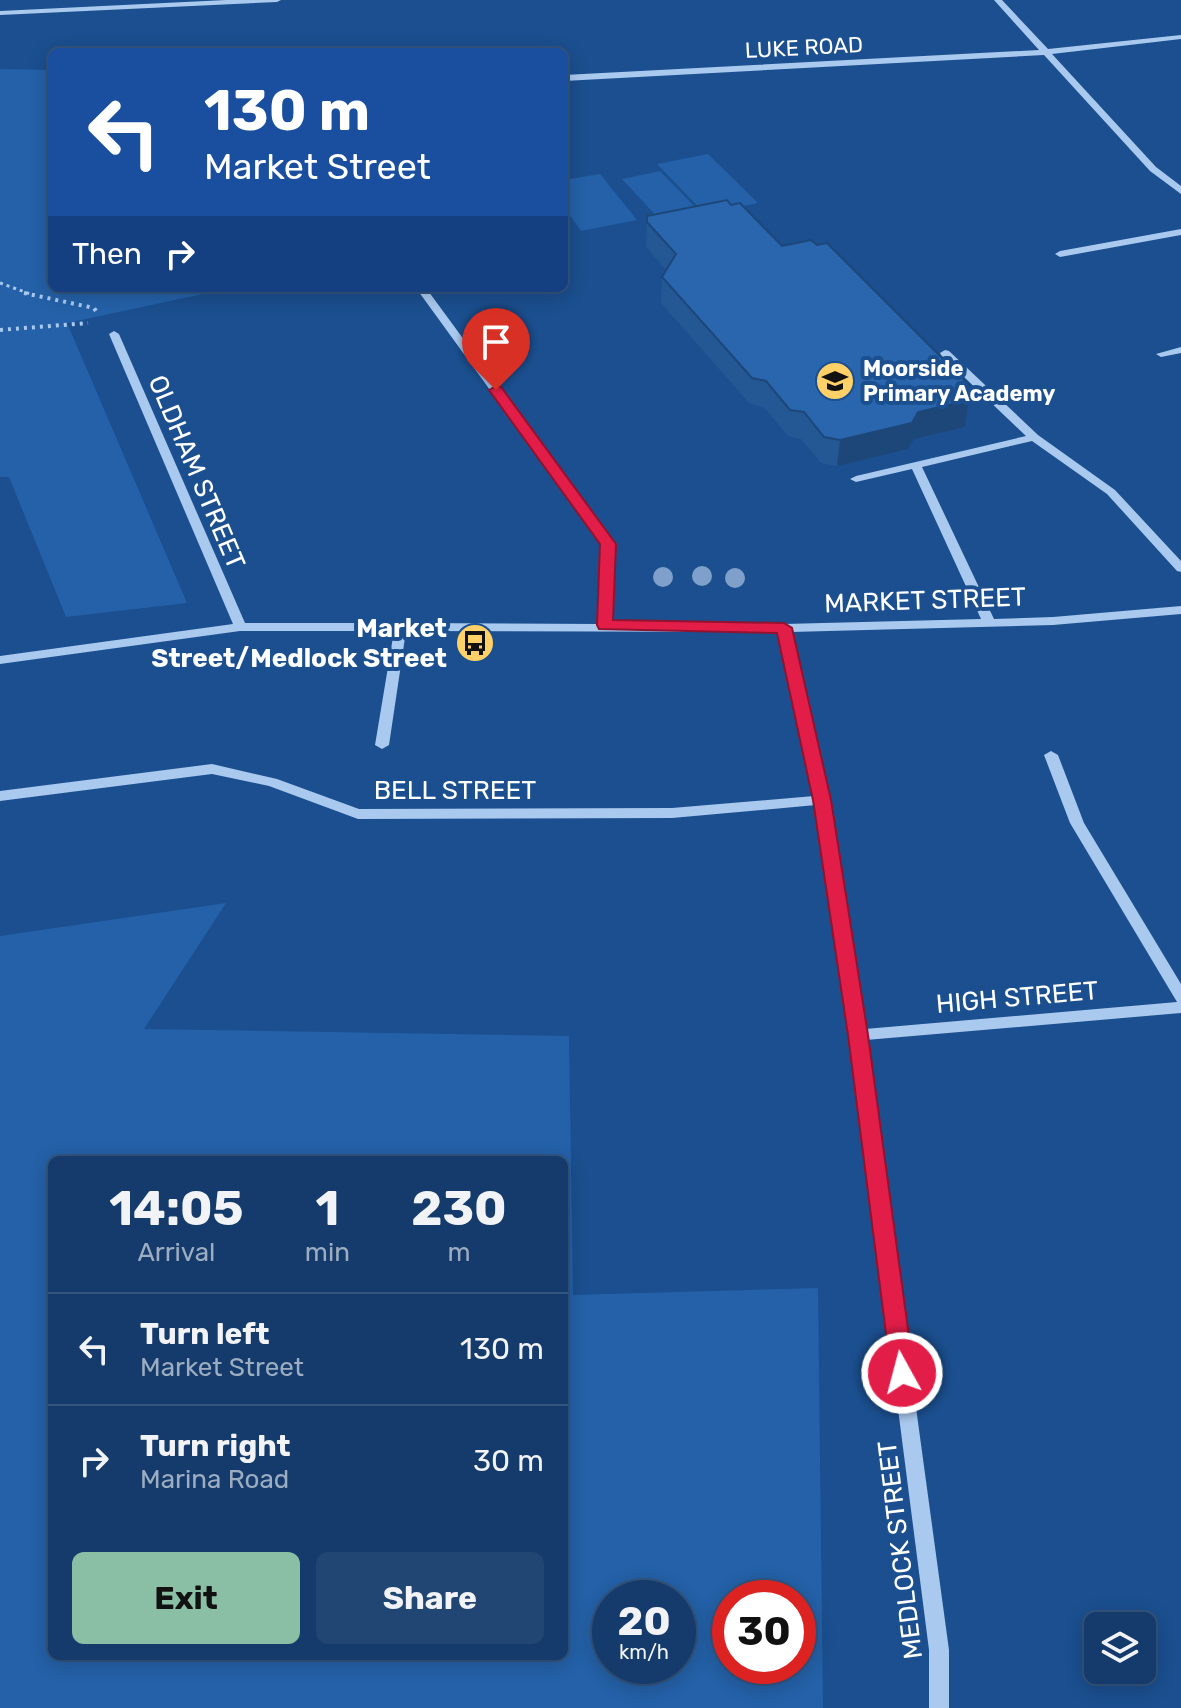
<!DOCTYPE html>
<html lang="en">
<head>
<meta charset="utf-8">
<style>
  :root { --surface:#143b6b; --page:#214673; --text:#f1f3f6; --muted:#9dadc1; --line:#33557e; --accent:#8abfa5 }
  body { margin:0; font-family:Rubik,sans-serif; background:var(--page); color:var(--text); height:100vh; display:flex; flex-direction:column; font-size:30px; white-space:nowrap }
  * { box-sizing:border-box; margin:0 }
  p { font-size:26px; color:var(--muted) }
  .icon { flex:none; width:44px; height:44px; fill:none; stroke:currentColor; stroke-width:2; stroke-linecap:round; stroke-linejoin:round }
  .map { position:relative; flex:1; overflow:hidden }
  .sheet { position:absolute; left:48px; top:1156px; width:520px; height:504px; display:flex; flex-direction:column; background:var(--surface); border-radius:12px; box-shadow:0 4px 20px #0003,0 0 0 2px var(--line) }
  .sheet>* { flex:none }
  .hud { position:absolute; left:48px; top:48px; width:520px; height:244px; border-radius:12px; box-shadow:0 4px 20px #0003,0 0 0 2px var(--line); background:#1a4fa0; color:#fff; overflow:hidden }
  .tools { position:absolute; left:1084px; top:1612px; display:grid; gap:16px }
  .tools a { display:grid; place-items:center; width:72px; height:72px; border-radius:12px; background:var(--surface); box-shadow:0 4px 20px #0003,0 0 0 2px var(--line); font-size:40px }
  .speed { position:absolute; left:592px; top:1580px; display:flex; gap:16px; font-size:40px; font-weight:700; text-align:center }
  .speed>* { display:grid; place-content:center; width:104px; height:104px; border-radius:50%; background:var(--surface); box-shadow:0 4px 20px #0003,0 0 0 2px var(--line); line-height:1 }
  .speed small { font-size:20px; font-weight:400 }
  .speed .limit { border:12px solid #d22; background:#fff; color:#111 }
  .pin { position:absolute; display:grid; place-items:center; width:68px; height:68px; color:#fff; margin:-82px -34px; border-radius:50% 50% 50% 0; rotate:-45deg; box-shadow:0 0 8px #0007 }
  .pin .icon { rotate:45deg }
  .me { position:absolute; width:88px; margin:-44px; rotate:353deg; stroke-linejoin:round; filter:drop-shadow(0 0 6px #0008) }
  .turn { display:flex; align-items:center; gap:28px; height:168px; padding:0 24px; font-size:36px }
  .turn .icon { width:104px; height:104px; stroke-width:2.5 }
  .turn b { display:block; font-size:56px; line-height:68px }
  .then { display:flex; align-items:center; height:76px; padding:0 24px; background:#0003; gap:16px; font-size:30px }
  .eta { display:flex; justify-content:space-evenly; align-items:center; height:136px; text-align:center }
  .eta b { font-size:48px; font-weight:700; line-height:56px }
  .action { display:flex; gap:16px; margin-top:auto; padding:16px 24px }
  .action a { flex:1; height:92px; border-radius:12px; background:var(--accent); color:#111; font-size:32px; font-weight:700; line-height:92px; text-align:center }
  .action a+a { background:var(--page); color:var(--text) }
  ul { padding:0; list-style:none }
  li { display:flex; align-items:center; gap:24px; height:112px; padding:0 24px; border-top:2px solid var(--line) }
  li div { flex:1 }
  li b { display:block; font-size:30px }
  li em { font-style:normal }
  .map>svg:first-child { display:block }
  .green { fill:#2461a8; fill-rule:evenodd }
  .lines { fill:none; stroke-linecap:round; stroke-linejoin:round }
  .path-far1 { stroke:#a9c9ee; stroke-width:3; stroke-dasharray:3 4; stroke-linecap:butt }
  .path { stroke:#a9c9ee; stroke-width:4; stroke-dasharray:3 5; stroke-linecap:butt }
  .minor { fill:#a9c9ee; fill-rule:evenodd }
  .tree { fill:#7ea0ca }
  .wall { fill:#245895 }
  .shaded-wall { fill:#1d4779 }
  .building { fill:#2a66ad; stroke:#1d4779; stroke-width:2 }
  .route { fill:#e11d48; stroke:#92132f; stroke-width:2 }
  .labels { text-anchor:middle; stroke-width:8; stroke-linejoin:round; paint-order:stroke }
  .far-street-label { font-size:22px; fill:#fff; stroke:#1b4f8f }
  .far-poi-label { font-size:22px; font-weight:bold; fill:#fff; stroke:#1b4f8f; text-anchor:start }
  .street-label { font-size:26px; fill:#fff; stroke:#1b4f8f }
  .poi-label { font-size:26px; font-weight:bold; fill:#fff; stroke:#1b4f8f; text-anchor:end }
</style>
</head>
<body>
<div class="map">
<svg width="1181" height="1708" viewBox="0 0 1181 1708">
  <rect width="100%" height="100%" fill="#1b4f8f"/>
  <path class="green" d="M0 69 52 70V288H231L67 323 187 603 66 617 9 477H0Z
    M708 154 758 203 705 214 657 164Z
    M660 171 699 211 659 219 622 179Z
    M600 174 637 220 581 231 564 207 567 194 564 180Z
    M226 903 144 1029 569 1036 573 1295 818 1288 823 1708H0V936ZM52 1160H564V1656H52ZM610 1598H678V1666H610ZM798 1598V1666H730V1598Z"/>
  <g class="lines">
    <path class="path-far1" d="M0 283 33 295"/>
    <path class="path" d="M24 293 94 308 96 311
      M0 330 88 323"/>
    <path class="minor" d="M226 0H281L277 2 0 15V11Z
      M994 0H1002L1048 49 1181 35V39L1052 54 1156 167 1181 186V194L1150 171 1044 55 564 81V75L1039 50Z
      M1181 229V235L1060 257 1055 254 1060 251Z
      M416 288H426L614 544 611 624H784L981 619 912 469 856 482 850 479 856 476 1026 436 941 355 940 353 945 350 949 351 1038 435 1115 490 1181 561V572L1177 571 1107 494 1032 441 922 467 994 619 1053 617 1181 606V614L1053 625 791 632 829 800 865 1029 1177 1002 1070 823 1044 755 1051 751 1058 755 1084 823 1181 984V1013L866 1040 949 1650V1708H929V1650L850 1035 816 805 672 818 358 819 269 786 212 774 0 801V791L212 764 277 779 359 809 672 808 814 796 779 632 406 631 389 745 382 749 375 745 394 631H240L0 664V656L233 624 109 334 114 331 119 334 245 623H396L401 621 406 623 599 624 602 544Z
      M1181 347V353L1161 357 1156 354Z"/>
  </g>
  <g class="tree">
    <circle cx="702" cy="576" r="10"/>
    <circle cx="663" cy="577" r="10"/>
    <circle cx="735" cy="578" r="10"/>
  </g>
  <path class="wall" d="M731 205 969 400 965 427 914 439 908 449 837 466 821 463 801 439 788 436 764 407 750 404 661 303 662 277 666 270 646 247 647 216Z"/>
  <path class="shaded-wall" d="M969 400 965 427 914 439 908 449 837 466 840 440 918 412Z"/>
  <path class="building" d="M727 200 731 205 740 203 782 246 811 240 817 245 827 243 969 385V400L918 412 912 423 840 440 824 437 804 412 790 410 766 381 752 378 662 277 676 254 647 222V216Z"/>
  <path class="route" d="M496 386 501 387 616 544 613 620 784 623 792 628 831 800 868 1035 914 1373 911 1380 902 1383 894 1380 891 1373 848 1035 813 800 777 633 599 629 597 625 600 544 489 390Z"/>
  <defs>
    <symbol id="school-disc" viewBox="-11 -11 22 22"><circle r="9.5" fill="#ffd166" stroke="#1b4f8f"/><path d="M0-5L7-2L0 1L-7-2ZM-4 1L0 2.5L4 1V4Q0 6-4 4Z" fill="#111"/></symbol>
    <symbol id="bus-disc" viewBox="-11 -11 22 22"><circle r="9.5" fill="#ffd166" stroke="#1b4f8f"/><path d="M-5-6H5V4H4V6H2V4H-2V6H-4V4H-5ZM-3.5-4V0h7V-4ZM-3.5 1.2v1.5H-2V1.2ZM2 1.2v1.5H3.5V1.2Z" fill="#111"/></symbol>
  </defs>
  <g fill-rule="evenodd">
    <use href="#school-disc" x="813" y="359" width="44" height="44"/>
    <use href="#bus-disc" x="453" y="621" width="44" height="44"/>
  </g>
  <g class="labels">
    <g class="far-street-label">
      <text transform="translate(804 47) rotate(-3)" y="8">LUKE ROAD</text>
    </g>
    <g class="far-poi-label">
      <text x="863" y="376">Moorside<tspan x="863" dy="25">Primary Academy</tspan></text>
    </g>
    <g class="street-label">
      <text transform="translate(197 472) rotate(67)" y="9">OLDHAM STREET</text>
      <text transform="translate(925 600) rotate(-2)" y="9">MARKET STREET</text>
      <text x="455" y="799">BELL STREET</text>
      <text transform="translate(1017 997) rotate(-5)" y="9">HIGH STREET</text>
      <text transform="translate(900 1550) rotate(-97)" y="9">MEDLOCK STREET</text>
    </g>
    <g class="poi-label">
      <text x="447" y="637">Market<tspan x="447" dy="30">Street/Medlock Street</tspan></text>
    </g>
  </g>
</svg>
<div class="tools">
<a><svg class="icon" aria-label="layers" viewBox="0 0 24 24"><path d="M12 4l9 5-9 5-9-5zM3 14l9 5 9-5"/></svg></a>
</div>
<div class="speed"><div>20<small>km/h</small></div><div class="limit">30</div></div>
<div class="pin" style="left:496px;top:390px;background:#d93025"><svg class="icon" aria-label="arrive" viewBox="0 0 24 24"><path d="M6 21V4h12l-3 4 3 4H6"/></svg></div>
<svg class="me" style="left:902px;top:1373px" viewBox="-20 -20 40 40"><circle r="17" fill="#e11d48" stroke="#fff" stroke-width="3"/><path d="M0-11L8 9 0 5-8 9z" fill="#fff"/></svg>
<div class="hud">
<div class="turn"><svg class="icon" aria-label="left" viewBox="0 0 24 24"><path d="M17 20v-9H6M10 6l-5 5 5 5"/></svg><div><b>130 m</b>Market Street</div></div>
<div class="then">Then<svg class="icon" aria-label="right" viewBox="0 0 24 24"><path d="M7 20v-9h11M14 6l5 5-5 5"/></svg></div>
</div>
<section class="sheet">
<div class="eta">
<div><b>14:05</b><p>Arrival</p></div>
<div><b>1</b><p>min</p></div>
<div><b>230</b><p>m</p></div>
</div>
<ul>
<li><svg class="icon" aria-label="left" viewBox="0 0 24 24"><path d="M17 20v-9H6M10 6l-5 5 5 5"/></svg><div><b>Turn left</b><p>Market Street</p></div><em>130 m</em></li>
<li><svg class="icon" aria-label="right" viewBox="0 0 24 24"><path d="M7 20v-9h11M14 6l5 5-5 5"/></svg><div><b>Turn right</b><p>Marina Road</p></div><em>30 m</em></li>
</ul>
<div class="action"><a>Exit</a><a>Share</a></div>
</section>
</div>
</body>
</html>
